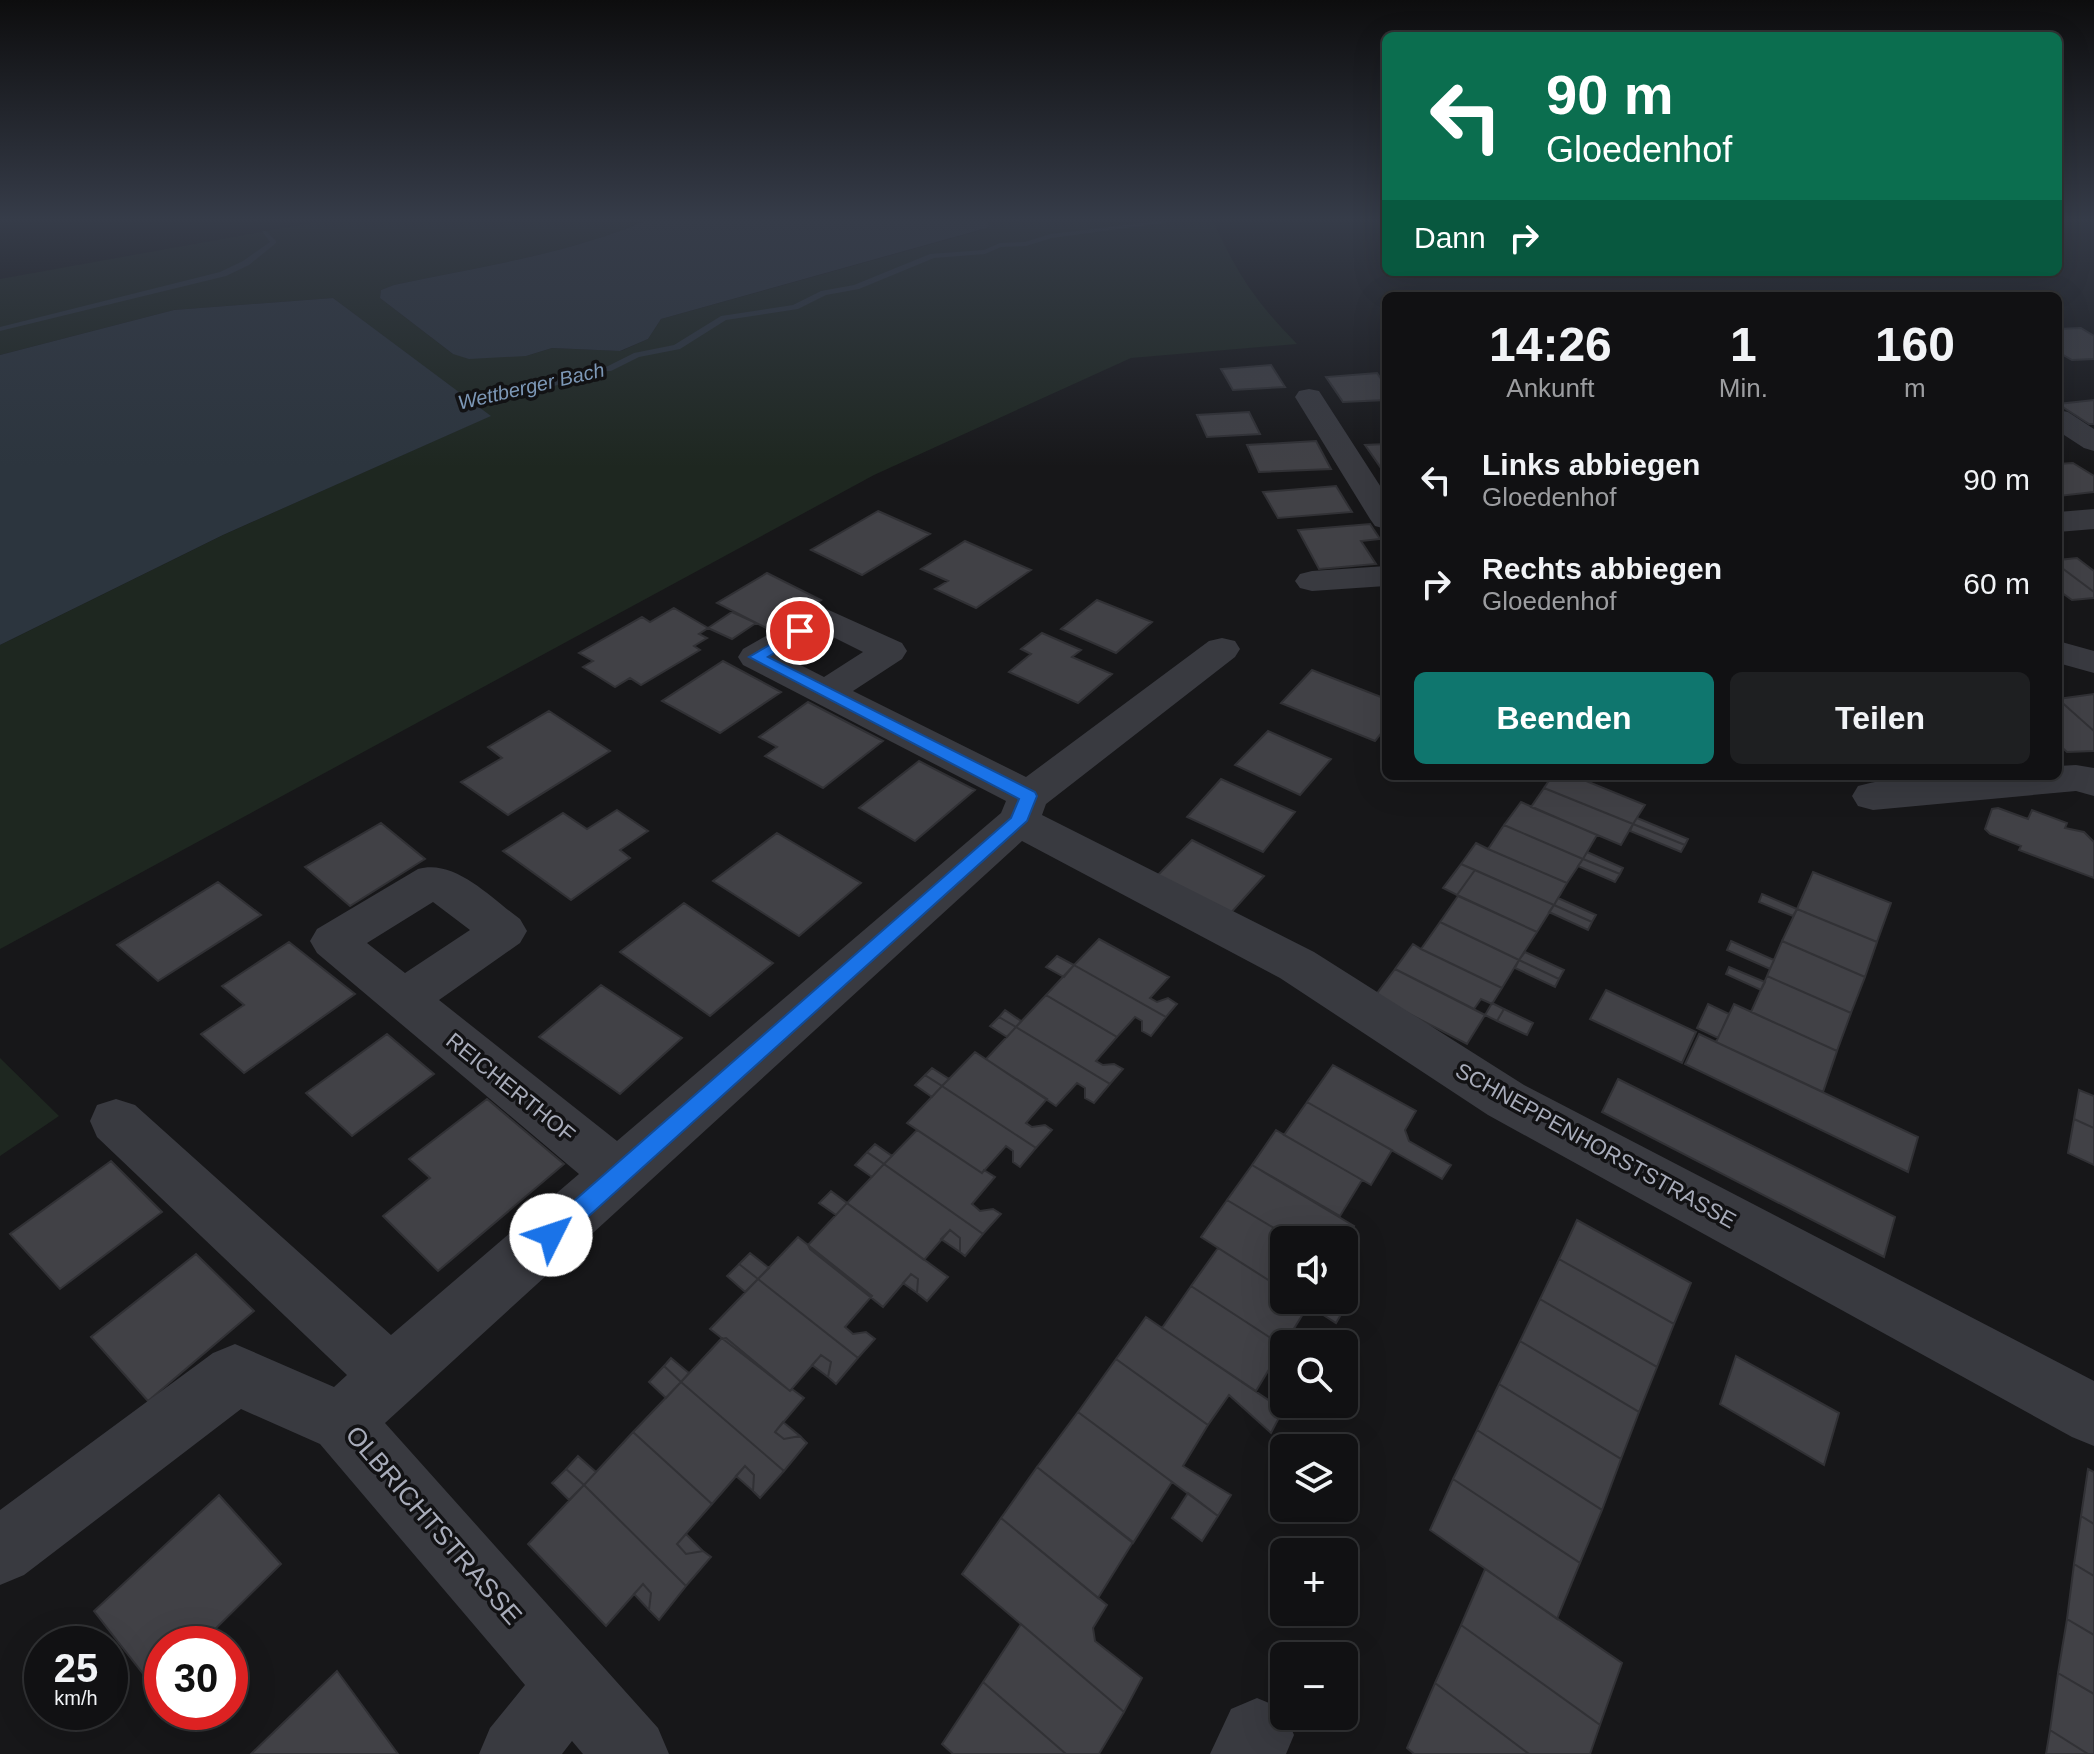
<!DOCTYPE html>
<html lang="de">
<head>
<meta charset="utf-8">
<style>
  :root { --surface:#111113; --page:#1e1f21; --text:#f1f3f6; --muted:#9c9da0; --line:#303133; --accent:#0f766e }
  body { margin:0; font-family:Helvetica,sans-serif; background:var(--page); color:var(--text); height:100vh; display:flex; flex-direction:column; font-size:30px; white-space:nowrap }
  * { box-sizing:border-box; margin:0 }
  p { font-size:26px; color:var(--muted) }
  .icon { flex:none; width:44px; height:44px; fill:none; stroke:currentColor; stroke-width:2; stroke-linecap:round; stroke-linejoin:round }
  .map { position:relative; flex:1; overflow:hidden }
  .panel { position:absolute; left:1382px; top:292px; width:680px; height:488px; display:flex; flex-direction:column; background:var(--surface); border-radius:12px; box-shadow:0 8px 32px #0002,0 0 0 2px var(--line) }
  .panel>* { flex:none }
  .guide { position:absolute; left:1382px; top:32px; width:680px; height:244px; border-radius:12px; box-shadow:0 8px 32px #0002,0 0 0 2px var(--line); background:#0b6e4f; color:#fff; overflow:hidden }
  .fabs { position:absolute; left:1270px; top:1226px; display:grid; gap:16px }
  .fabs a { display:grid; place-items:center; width:88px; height:88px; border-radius:12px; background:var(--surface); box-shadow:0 8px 32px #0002,0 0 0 2px var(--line); font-size:40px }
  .speed { position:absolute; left:24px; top:1626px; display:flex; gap:16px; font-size:40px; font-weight:700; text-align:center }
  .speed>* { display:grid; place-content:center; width:104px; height:104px; border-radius:50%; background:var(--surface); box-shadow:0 8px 32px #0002,0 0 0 2px var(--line); line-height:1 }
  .speed small { font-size:20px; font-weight:400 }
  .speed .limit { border:12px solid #d22; background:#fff; color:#111 }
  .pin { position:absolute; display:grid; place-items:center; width:68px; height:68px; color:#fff; margin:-34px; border:4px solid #fff; border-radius:50%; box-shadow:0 2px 8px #0007 }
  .me { position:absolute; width:88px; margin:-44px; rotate:49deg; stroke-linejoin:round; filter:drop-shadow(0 0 6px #0008) }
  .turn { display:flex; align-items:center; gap:28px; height:168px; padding:0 32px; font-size:36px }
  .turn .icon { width:104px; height:104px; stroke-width:2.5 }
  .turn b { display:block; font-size:56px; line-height:68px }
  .then { display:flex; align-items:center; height:76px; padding:0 32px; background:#0003; gap:16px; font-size:30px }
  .eta { display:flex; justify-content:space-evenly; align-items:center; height:136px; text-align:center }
  .eta b { font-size:48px; font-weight:700; line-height:56px }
  .action { display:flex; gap:16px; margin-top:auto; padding:16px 32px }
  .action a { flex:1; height:92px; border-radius:12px; background:var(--accent); color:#fff; font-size:32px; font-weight:700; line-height:92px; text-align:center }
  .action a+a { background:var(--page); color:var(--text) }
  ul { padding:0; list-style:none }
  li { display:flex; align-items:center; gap:24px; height:104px; padding:0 32px }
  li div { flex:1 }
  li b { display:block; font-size:30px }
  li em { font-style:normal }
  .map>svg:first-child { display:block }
  .green { fill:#1e2720 }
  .water { fill:#2c353e }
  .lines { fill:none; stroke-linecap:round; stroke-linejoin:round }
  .stream { fill:#2c353e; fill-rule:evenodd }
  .building { fill:#414146; stroke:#313135; stroke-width:2 }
  .minor { fill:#393a40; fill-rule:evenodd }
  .route { fill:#1a73e8; stroke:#114b97; stroke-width:2 }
  .labels { text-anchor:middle; stroke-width:7; stroke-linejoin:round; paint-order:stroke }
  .far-water-label { font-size:20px; font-style:italic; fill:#7d98b7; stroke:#121214 }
  .street-label { font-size:22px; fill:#a8acba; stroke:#121214 }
  .near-street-label { font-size:26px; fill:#a8acba; stroke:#121214 }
</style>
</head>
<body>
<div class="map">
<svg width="2094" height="1754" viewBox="0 0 2094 1754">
  <rect width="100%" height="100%" fill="#171719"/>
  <path class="green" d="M322 221H645C565 255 478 267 394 285L381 290 380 298 453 354 526 356 552 348 621 351 648 339 661 319 971 233 990 227 986 221H1213C1238 275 1255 301 1297 344L1131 358 874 475 0 949V645L223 535 490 416 333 298 174 310 0 355V279Z
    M0 1058 59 1116 0 1156Z"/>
  <path class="water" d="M645 221H986L990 227 661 319 648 339 620 351 552 348 526 356 469 359 453 354 380 298 381 290 394 285C478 267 565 255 645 221Z
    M333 298 491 416 223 535 0 645V355L174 310Z"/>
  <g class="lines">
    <path class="stream" d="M1158 221H1178L1052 238 1026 246 1001 247 985 254 934 258 859 289 826 295 798 309 726 320 680 349 639 357 611 371 588 372 545 390 455 408 451 405 540 386 587 367H606L634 353 674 345 721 316 793 305 821 291 854 285 930 254 984 250 1000 243 1025 242 1051 234Z
      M262 231H266L276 241V243L249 265 226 276 0 331V327L220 272 243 261 270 242Z"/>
  </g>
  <path class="building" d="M2081 328 2094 336V359L2072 360 2058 352V329Z
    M1271 365 1285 387 1233 390 1221 369Z
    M1377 373 1386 386V400L1343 402 1326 377Z
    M2094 400V424H2089L2058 404Z
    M1249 412 1260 434 1207 437 1197 415Z
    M1316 441 1331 469 1259 472 1247 445Z
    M1386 444V471H1383L1365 445Z
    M2073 463 2094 476V492L2059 496 2058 464Z
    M1336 486 1352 512 1278 518 1263 492Z
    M878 511 930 534 862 575 811 550Z
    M1370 524 1380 539 1361 541 1376 564 1319 569 1298 530Z
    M965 541 1031 570 976 608 935 589 948 581 921 569Z
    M2077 558 2094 571V592L2058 565V560Z
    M2058 565 2094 592V598L2072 600 2058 590Z
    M767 573 821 600 772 631 717 603Z
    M1097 600 1152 622 1116 653 1061 629Z
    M674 608 708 628 699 634 707 638 694 646 700 650 641 685 630 678 615 687 583 667 593 661 579 653 642 617 650 622Z
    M732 612 756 623 732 639 708 628Z
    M1042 633 1081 650 1072 657 1112 674 1078 703 1009 672 1031 654 1021 649Z
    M723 661 781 692 720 733 662 701Z
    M1312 670 1386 699V727L1375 741 1281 703Z
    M2094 694V731L2058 699Z
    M2058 699 2094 731V751L2067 752 2058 744Z
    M808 702 883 741 823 788 765 756 777 747 759 737Z
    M549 711 610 751 508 815 461 782 502 758 488 747Z
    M1268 731 1331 759 1300 795 1235 765Z
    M919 761 975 790 915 841 859 808Z
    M1552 776H1574L1645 805 1633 824 1544 788Z
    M1221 779 1295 812 1263 852 1187 817Z
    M1544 788 1633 824 1621 845 1531 807Z
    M1521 802 1597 835 1583 859 1504 825Z
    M1998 808 2028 819 2032 810 2067 823 2065 828 2084 832 2094 842V878L2019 850 2021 846 1990 834 1985 829 1992 809Z
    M617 810 648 831 620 850 630 858 571 900 503 851 563 813 587 829Z
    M1637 818 1688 839 1685 845 1633 824Z
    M381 823 425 859 350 906 305 867Z
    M1633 824 1685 845 1681 852 1630 831Z
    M1504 825 1583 859 1567 883 1488 849Z
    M777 833 861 883 799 936 713 881Z
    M1192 840 1264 876 1229 915 1156 877Z
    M1476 843 1488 849 1567 883 1554 905 1461 864Z
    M1587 852 1623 868 1620 874 1583 859Z
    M1583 859 1620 874 1615 882 1578 866Z
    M1461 864 1475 870 1457 895 1443 888Z
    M1475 870 1554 905 1537 932 1457 895Z
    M1813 872 1891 903 1877 942 1797 909Z
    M218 882 261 915 158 981 117 945Z
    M1762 894 1797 909 1793 916 1759 902Z
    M1458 896 1537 932 1519 960 1440 922Z
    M1558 898 1596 915 1592 922 1554 905Z
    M684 903 773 963 710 1016 620 952Z
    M1554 905 1592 922 1588 930 1549 912Z
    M1797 909 1877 942 1865 977 1782 941Z
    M1440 922 1519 960 1502 988 1421 949Z
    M1099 939 1169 977 1150 998 1157 1002 1168 998 1177 1004 1166 1017 1074 965Z
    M1731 941 1774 960 1770 969 1727 950Z
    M1782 941 1865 977 1851 1013 1767 976Z
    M289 942 355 994 244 1073 201 1034 244 1005 222 986Z
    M1413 944 1421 949 1502 988 1492 1004 1481 999 1474 1009 1395 969Z
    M1525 952 1564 970 1559 979 1519 960Z
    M1057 956 1074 965 1064 977 1046 967Z
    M1519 960 1559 979 1555 987 1515 968Z
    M1074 965 1166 1017 1151 1036 1142 1031V1021L1135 1017 1117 1037 1046 995Z
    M1729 967 1765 982 1761 990 1726 974Z
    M1395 969 1485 1015 1467 1044 1375 996Z
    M1767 976 1851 1013 1837 1051 1751 1012Z
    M601 985 682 1038 620 1094 539 1037Z
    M1606 990 1696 1032 1682 1063 1590 1019Z
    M1046 995 1117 1037 1096 1061 1103 1065 1114 1064 1123 1069 1110 1084 1016 1027Z
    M1492 1003 1504 1009 1497 1021 1485 1015Z
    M1708 1004 1729 1014 1718 1038 1697 1028Z
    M1734 1004 1837 1051 1823 1092 1716 1042Z
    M1504 1009 1533 1023 1527 1035 1497 1021Z
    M1005 1010 1021 1021 1016 1027 999 1017Z
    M999 1017 1016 1027 1007 1037 990 1026Z
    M1016 1027 1110 1084 1094 1103 1085 1098V1088L1077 1083 1056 1106 986 1059Z
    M387 1034 434 1074 352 1136 306 1093Z
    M1699 1034 1918 1137 1908 1172 1685 1064Z
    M975 1052 1047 1099 1026 1123 1032 1127 1045 1125 1052 1130 1036 1148 942 1086Z
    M1333 1065 1416 1111 1405 1130 1409 1141 1451 1165 1442 1179 1307 1102Z
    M932 1068 949 1079 942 1086 925 1075Z
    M925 1075 942 1086 932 1097 915 1085Z
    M1618 1079 1895 1217 1884 1257 1602 1112Z
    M942 1086 1036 1148 1020 1167 1013 1162V1151L1006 1146 982 1173 907 1123Z
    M2079 1090 2094 1096V1128L2074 1119Z
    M487 1099 564 1164 438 1271 383 1216 430 1178 409 1159Z
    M1307 1102 1392 1150 1371 1185 1284 1135Z
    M2074 1119 2094 1128V1165L2068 1153Z
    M917 1130 982 1173 984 1170 995 1177 972 1204 980 1211 993 1209 1001 1214 983 1234 884 1164Z
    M1276 1130 1362 1180 1340 1216 1252 1165Z
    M875 1144 892 1156 884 1164 867 1152Z
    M867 1152 884 1164 872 1177 855 1165Z
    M111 1161 162 1212 60 1289 10 1234Z
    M884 1164 983 1234 965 1256 960 1252V1238L950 1230 924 1260 847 1203Z
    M1252 1165 1354 1226 1344 1241 1328 1235 1325 1240H1294L1227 1200Z
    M831 1191 847 1203 836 1215 819 1203Z
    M1227 1200 1294 1240H1284V1290L1201 1237Z
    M847 1203 948 1277 927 1301 917 1293 918 1279 911 1274 883 1307 810 1249 808 1245Z
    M1577 1220 1691 1283 1674 1324 1559 1259Z
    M950 1230 960 1238V1252L941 1239Z
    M798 1237 872 1296 845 1327 853 1334 866 1332 875 1339 858 1358 758 1279Z
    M1218 1248 1284 1290V1300H1300L1308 1306 1283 1346 1191 1286Z
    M750 1253 769 1268 758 1279 739 1264Z
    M196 1254 254 1311 148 1401 91 1337Z
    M1559 1259 1674 1324 1657 1367 1540 1299Z
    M739 1264 758 1279 745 1292 727 1276Z
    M911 1274 918 1279 917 1293 903 1283Z
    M758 1279 858 1358 836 1384 828 1377 831 1362 821 1355 790 1391 710 1329Z
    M1191 1286 1283 1346 1256 1391 1162 1328Z
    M1344 1295 1350 1299 1336 1323 1300 1300H1344Z
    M1540 1299 1657 1367 1639 1412 1520 1341Z
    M1146 1317 1283 1410 1271 1433 1229 1395 1208 1425 1116 1359Z
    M726 1338 790 1391 792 1389 804 1398 775 1432 784 1439 800 1436 807 1443 784 1471 681 1382 721 1339Z
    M1520 1341 1639 1412 1621 1459 1499 1384Z
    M821 1355 831 1362 828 1377 812 1365Z
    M1736 1356 1839 1413 1824 1465 1720 1404Z
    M671 1358 689 1373 681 1382 664 1366Z
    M1116 1359 1208 1425 1183 1466 1231 1495 1218 1516 1078 1412Z
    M664 1366 681 1382 666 1398 649 1382Z
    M681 1382 784 1471 760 1498 753 1491 754 1475 745 1466 712 1504 633 1432Z
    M1499 1384 1621 1459 1602 1510 1477 1430Z
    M1078 1412 1172 1482 1133 1543 1037 1467Z
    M783 1422 800 1436 784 1439 775 1432Z
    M1477 1430 1602 1510 1580 1563 1453 1479Z
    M633 1432 712 1504 677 1544 686 1554 703 1551 711 1557 686 1586 584 1485Z
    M578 1456 596 1472 584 1485 566 1469Z
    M745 1466 754 1475 753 1491 736 1476Z
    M1037 1467 1133 1542 1098 1598 1001 1518Z
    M566 1469 584 1485 569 1500 552 1483Z
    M2088 1469 2094 1472V1524L2081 1516Z
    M1453 1479 1580 1563 1557 1619 1430 1530Z
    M584 1485 686 1586 659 1620 649 1610 651 1593 643 1584 606 1626 528 1544Z
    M1188 1493 1218 1516 1202 1541 1172 1518Z
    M219 1495 281 1564 200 1644H162V1682L155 1689 94 1611Z
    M2081 1516 2094 1524V1576L2074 1564Z
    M1001 1518 1107 1605 1093 1628 1095 1641 1142 1678 1124 1712 962 1574Z
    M686 1534 703 1551 686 1554 677 1544Z
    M2074 1564 2094 1576V1635L2067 1619Z
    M1485 1569 1622 1663 1600 1725 1461 1625Z
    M643 1584 651 1593 649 1610 634 1594Z
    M2067 1619 2094 1635V1694L2058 1673Z
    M1021 1624 1124 1712 1099 1754H1066L983 1682Z
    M1461 1625 1600 1725 1590 1754H1529L1435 1683Z
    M337 1671 398 1754H251Z
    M2058 1673 2094 1694V1754H2088L2050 1730Z
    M983 1682 1066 1754H953L942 1744Z
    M1435 1683 1529 1754H1414L1407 1748Z
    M2050 1730 2088 1754H2046Z"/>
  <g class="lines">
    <path class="minor" d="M1309 389 1319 391 1386 495V529L1375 526 1370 519 1295 397 1299 391Z
      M2058 410 2068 412 2094 429V451L2084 448 2058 431Z
      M2094 509V529L2058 532V512Z
      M1386 566V586L1312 591 1300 588 1295 581 1300 574 1312 571Z
      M822 607 902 643 907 651 902 659 853 691 1026 777 1209 641 1222 638 1235 641 1240 649 1235 657 1046 804 1042 815 1314 952 1524 1085 2094 1381V1446L2072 1437 1488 1115 1280 978 1022 841 385 1423 658 1728 669 1754H583L572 1741 562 1754H479L490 1728 525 1685 320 1444 241 1409 24 1575 0 1585V1510L213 1353 235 1344 334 1387 347 1375 97 1137 90 1121 97 1105 116 1099 135 1105 391 1335 579 1174 317 953 310 941 317 929 418 869C455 858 492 899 520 919L527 931 520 943 439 1000 617 1141 1001 813 1006 801 743 665 738 657 743 649 810 611ZM823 632 863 652 824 677 783 656ZM433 902 470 930 405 973 367 943Z
      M2058 641 2094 651V673L2058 663Z
      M2076 765 2094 768V796L2076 791 1873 810 1858 806 1852 796 1858 786C1921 769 1993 776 2058 776V766Z
      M1257 1698 1283 1709 1294 1735 1286 1754H1210L1231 1709Z"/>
  </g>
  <linearGradient id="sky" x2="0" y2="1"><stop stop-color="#0d0d0e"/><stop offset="0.47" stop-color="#363c49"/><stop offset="1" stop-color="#363c49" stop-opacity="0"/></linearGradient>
  <rect width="2094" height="467" fill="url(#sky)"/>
  <path class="route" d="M800 627 805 628V634L768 657 1035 792 1037 796 1027 821 559 1243 551 1246 543 1243 540 1235 543 1228 1011 818 1019 799 749 657Z"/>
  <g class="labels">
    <g class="far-water-label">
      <text transform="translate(531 386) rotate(-13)" y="7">Wettberger Bach</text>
    </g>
    <g class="street-label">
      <text transform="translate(511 1087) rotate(39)" y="8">REICHERTHOF</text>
      <text transform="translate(1596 1145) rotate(29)" y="8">SCHNEPPENHORSTSTRASSE</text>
    </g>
    <g class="near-street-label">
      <text transform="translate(434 1525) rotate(49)" y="9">OLBRICHTSTRASSE</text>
    </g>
  </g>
</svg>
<div class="fabs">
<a><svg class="icon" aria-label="sound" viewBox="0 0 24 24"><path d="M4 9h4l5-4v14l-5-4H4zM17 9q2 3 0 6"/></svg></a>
<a><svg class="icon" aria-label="search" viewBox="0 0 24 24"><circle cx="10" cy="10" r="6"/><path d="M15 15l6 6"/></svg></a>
<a><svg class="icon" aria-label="layers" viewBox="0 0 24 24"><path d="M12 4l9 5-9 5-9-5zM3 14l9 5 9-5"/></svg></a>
<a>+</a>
<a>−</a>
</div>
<div class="speed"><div>25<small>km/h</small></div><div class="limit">30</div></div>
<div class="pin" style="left:800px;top:631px;background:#d93025"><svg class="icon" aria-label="arrive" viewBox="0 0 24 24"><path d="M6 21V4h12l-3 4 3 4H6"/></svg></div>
<svg class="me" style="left:551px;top:1235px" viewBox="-20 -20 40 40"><circle r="19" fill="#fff"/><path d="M0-13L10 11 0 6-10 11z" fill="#1a73e8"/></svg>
<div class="guide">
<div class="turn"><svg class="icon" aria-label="left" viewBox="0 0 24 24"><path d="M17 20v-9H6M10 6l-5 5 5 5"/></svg><div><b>90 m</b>Gloedenhof</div></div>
<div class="then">Dann<svg class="icon" aria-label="right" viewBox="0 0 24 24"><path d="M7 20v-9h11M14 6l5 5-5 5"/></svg></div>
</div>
<section class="panel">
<div class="eta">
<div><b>14:26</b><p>Ankunft</p></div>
<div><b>1</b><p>Min.</p></div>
<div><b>160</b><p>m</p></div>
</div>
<ul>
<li><svg class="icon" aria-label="left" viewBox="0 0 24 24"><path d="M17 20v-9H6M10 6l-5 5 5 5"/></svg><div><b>Links abbiegen</b><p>Gloedenhof</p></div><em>90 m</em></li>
<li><svg class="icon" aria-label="right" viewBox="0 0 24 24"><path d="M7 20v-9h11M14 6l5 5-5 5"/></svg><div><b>Rechts abbiegen</b><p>Gloedenhof</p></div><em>60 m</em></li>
</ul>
<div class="action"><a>Beenden</a><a>Teilen</a></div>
</section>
</div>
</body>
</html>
